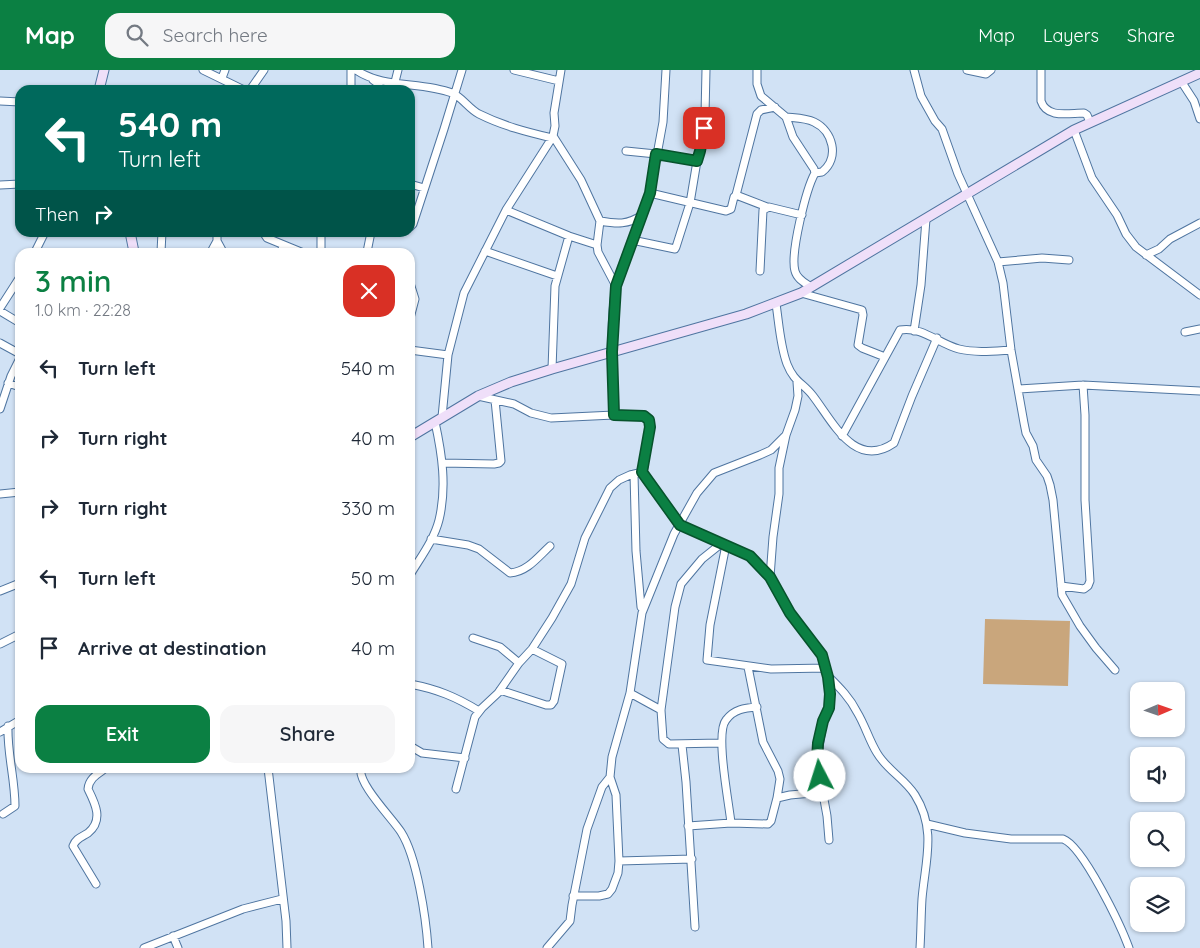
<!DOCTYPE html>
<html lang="en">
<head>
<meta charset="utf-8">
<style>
  :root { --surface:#fff; --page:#f6f6f7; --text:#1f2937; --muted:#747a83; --accent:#0b8043 }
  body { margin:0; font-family:Quicksand,sans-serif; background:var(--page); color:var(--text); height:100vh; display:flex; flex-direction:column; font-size:19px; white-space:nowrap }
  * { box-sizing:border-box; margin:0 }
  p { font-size:16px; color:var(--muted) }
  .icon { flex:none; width:28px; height:28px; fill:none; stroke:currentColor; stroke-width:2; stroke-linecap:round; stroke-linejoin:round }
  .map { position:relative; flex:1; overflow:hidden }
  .sheet { position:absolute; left:15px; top:178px; width:400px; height:525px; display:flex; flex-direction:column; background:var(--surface); border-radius:15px; box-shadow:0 1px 4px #0004 }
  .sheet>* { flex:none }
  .hud { position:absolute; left:15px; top:15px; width:400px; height:152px; border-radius:15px; box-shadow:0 1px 4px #0004; background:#00695c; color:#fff; overflow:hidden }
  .needle { width:32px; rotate:88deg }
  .tools { position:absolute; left:1130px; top:612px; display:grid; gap:10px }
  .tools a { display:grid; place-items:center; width:55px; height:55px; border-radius:10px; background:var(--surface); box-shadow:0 1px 4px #0004; font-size:25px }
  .pin { position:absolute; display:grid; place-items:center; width:42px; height:42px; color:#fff; margin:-21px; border-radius:10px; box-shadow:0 2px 8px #0006 }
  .me { position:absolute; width:55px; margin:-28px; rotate:355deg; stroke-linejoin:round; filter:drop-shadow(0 0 4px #0008) }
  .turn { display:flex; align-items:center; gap:18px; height:105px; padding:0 20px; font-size:22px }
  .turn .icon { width:65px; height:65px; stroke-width:2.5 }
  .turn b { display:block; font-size:35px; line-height:42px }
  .then { display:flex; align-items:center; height:48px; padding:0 20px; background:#0003; gap:10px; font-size:19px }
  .round { display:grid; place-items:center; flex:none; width:52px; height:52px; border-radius:15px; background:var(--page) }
  .headline { display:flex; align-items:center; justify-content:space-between; height:85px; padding:0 20px }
  h1 { font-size:30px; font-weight:600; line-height:38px; color:var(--accent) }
  .button { display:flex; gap:10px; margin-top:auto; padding:10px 20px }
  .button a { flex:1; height:58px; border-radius:15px; background:var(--accent); color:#fff; font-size:20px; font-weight:600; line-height:58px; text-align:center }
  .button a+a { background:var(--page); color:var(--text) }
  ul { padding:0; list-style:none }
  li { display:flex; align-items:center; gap:15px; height:70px; padding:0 20px }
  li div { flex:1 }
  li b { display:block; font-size:19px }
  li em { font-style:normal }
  header { display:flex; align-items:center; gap:30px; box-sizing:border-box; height:70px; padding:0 25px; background:var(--accent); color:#fff }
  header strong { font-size:24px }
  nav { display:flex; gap:28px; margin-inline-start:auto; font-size:18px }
  .search { width:350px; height:45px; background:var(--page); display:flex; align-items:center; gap:12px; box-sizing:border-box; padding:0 18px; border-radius:15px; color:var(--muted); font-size:19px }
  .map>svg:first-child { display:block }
  .green { fill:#c9a67c }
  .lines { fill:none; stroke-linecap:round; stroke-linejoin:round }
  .street-casing { stroke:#4f75a0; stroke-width:9 }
  .secondary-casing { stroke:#4f75a0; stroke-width:11 }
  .street { stroke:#fff; stroke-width:7 }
  .secondary { stroke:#efdff9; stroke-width:9 }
  .route-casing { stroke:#07532c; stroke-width:12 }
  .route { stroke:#0b8043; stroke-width:9 }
</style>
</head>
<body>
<header>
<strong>Map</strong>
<div class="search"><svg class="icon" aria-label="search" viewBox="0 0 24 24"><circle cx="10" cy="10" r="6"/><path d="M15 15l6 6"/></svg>Search here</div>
<nav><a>Map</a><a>Layers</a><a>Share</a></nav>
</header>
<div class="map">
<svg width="1200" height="878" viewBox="0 0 1200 878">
  <rect width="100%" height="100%" fill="#d1e2f5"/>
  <path class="green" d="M985 549 1070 551 1068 616 983 614Z"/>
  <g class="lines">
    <defs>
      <path id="street" d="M203 0 244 20
        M356 0C384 19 421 11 452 23 462 27 469 39 479 44 503 56 527 62 552 68L553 66
        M514 0 559 11
        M561 0 554 43 555 56 553 66 581 110 600 151 597 175 598 182 616 216
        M757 0V14L761 26 786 47 793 67 814 99 815 103C806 119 790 184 795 201 797 209 805 213 811 217
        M914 0 921 26 935 51 942 59 958 104 998 192 1003 213 1011 280 1024 353 1026 363 1033 376 1036 390 1047 406 1050 415 1053 430 1062 525 1080 556 1096 578 1115 600
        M967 0 986 4 991 0
        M1041 0V31C1047 49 1069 43 1084 43L1087 45 1090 52
        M222 8 225 0
        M373 10 377 13 382 20
        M1181 11 1194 31 1200 49
        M250 20 264 0
        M351 20V0
        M393 20 398 0
        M0 31 20 32
        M786 47C795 48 806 48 814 52 833 61 840 88 822 102L815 103
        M1074 60 1092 108 1117 145 1126 164 1136 177 1200 225
        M626 81 656 84 697 91
        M410 114 424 118
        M0 115 20 114
        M650 123 726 141 731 139 734 127 736 125 767 137
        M736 125 757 44 761 40 775 37
        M506 140 569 166 597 175
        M600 151C617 154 628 155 642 145
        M410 157 413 154 444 59 462 0
        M217 162V171L223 182
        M263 162 267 168 301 182
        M632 170 675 179 676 177 690 133 697 91 700 81 705 45 706 0
        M485 181 557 206
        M35 182 45 162
        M161 182 162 162
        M211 182 217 171
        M281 182 283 176
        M321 182V162
        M367 182 371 162
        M1146 185 1159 179 1170 169 1200 153
        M998 192 1042 188 1069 190
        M760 201 763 140 769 137 802 145
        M410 213 415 229 410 248
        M801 223 862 240 863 245 858 275 862 278 885 287
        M776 234C779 253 780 275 787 294 794 312 803 313 813 326 833 352 855 400 894 373L912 326 937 268
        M0 238 20 207
        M0 241 20 253
        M914 261 921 215 926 149
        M1185 262 1200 259
        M0 273 20 284
        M410 280 448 285
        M552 299 555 216 569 166
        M797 312 798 326 795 340 786 365 779 398V424L773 467 770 507 790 543 822 585 829 607 830 624 829 638 823 651 817 691 827 746 829 770
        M8 313 20 317
        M1019 319 1083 315 1200 321
        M478 326 514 334 531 343 551 348 614 345
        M0 339 11 306 20 288
        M442 347 448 285 464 223 506 140 552 68
        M842 366 900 260C922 256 939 274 959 279 976 283 994 281 1011 280
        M443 393 494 394 499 393 501 391 495 330
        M643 402 680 455 749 486 770 507
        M634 404 636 481 641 537
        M0 424 20 422
        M431 469 468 475 479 479 510 503C527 502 538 487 550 476
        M726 475 710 555 707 590 771 599 826 598
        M410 505C420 488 434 470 439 450 447 417 442 384 435 352
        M1061 516 1084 519 1088 516 1090 511 1085 430V345L1083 315
        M0 521 20 513
        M473 568 500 577 519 593
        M0 574 20 564
        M748 597 763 672 778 701 780 709 777 728
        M829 607C840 618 850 628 857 642 865 655 869 670 877 683 887 700 905 709 915 725 937 760 925 792 922 829 921 845 921 862 920 878
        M410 614C437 619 456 627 479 641
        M500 620 546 635H551L554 631 562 594 532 579
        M630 623 661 640
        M0 662 20 650
        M721 673 669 674 663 669 661 640 675 537 681 514 702 489 722 473
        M682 675 686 712 695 857
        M410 676 422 683 465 688
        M268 698 286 851 287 878
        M361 698C357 713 392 748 401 762 417 787 426 848 428 878
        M456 719 475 647 482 638 498 623 519 593 532 579 552 548 571 514 585 468 610 418 619 410 630 405 643 402 650 357 649 350 644 346 614 345C613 303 609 258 616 216L650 123 663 52 666 0
        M3 744 15 736C15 709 7 683 8 656
        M731 753C729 733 715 663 726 650 734 639 745 638 757 637
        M927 754 965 763 1011 769H1063C1083 776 1121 856 1129 878
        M688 756 731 753 768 754 771 751 777 728 790 725 823 722
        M619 791 692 789
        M96 814 73 776C76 768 82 767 88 763 104 750 95 733 88 719 89 708 98 704 106 698
        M573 826H599L608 824 612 819 618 803 619 791 616 725 610 707
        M173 866 178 878
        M144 878 243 839 282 829
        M547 878 570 851 572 835 587 759 602 717 610 707 612 687 630 623 642 543 674 464 697 423 714 403 760 385 771 380 786 365"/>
      <path id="secondary" d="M99 20 104 0
        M130 162 134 182
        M410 367 478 326 511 312 552 299 746 244 801 223 1074 60 1200 3"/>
    </defs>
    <use href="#street" class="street-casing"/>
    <use href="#secondary" class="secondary-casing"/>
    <use href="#street" class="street"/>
    <use href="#secondary" class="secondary"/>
  </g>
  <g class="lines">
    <defs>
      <path id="route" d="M704 58 700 81 697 91 656 84 650 123 616 216 612 282 614 345 644 346 649 350 650 357 642 402 680 455 750 486 770 507 790 543 822 585 828 607 830 624 829 638 823 651 818 673 817 691 820 706"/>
    </defs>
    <use href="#route" class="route-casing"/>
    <use href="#route" class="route"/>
  </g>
</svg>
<div class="tools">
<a><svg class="needle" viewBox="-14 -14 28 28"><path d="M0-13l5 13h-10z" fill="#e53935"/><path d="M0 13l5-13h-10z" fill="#747a83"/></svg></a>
<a><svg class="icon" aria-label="sound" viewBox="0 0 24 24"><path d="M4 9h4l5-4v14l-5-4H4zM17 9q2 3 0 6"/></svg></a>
<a><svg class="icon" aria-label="search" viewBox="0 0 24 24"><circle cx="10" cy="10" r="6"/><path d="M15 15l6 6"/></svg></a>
<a><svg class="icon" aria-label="layers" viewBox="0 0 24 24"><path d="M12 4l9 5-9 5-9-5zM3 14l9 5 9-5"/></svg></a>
</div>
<div class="pin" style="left:704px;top:58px;background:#d93025"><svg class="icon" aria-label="arrive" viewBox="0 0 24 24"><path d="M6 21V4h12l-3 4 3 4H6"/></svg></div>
<svg class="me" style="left:820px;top:706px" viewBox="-20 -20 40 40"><circle r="19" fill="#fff"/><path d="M0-13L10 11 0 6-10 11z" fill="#0b8043"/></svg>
<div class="hud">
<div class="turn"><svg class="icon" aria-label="left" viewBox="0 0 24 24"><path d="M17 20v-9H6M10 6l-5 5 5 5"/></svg><div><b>540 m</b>Turn left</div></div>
<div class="then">Then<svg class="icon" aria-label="right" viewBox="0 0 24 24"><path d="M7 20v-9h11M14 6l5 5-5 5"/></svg></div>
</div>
<section class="sheet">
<div class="headline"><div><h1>3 min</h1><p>1.0 km · 22:28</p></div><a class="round" style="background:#d93025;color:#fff"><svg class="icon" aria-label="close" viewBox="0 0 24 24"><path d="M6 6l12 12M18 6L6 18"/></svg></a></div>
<ul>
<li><svg class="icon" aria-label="left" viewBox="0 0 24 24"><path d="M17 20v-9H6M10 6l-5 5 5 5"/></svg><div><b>Turn left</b></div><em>540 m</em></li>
<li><svg class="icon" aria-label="right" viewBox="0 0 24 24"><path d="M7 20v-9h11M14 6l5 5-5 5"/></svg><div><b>Turn right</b></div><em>40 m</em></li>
<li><svg class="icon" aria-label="right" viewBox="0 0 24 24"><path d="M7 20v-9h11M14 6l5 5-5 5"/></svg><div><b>Turn right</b></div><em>330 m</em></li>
<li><svg class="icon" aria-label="left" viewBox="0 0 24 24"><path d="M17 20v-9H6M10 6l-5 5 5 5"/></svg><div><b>Turn left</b></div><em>50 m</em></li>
<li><svg class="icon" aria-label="arrive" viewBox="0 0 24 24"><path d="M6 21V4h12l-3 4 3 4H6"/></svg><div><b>Arrive at destination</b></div><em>40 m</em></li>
</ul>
<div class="button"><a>Exit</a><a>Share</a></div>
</section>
</div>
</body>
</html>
